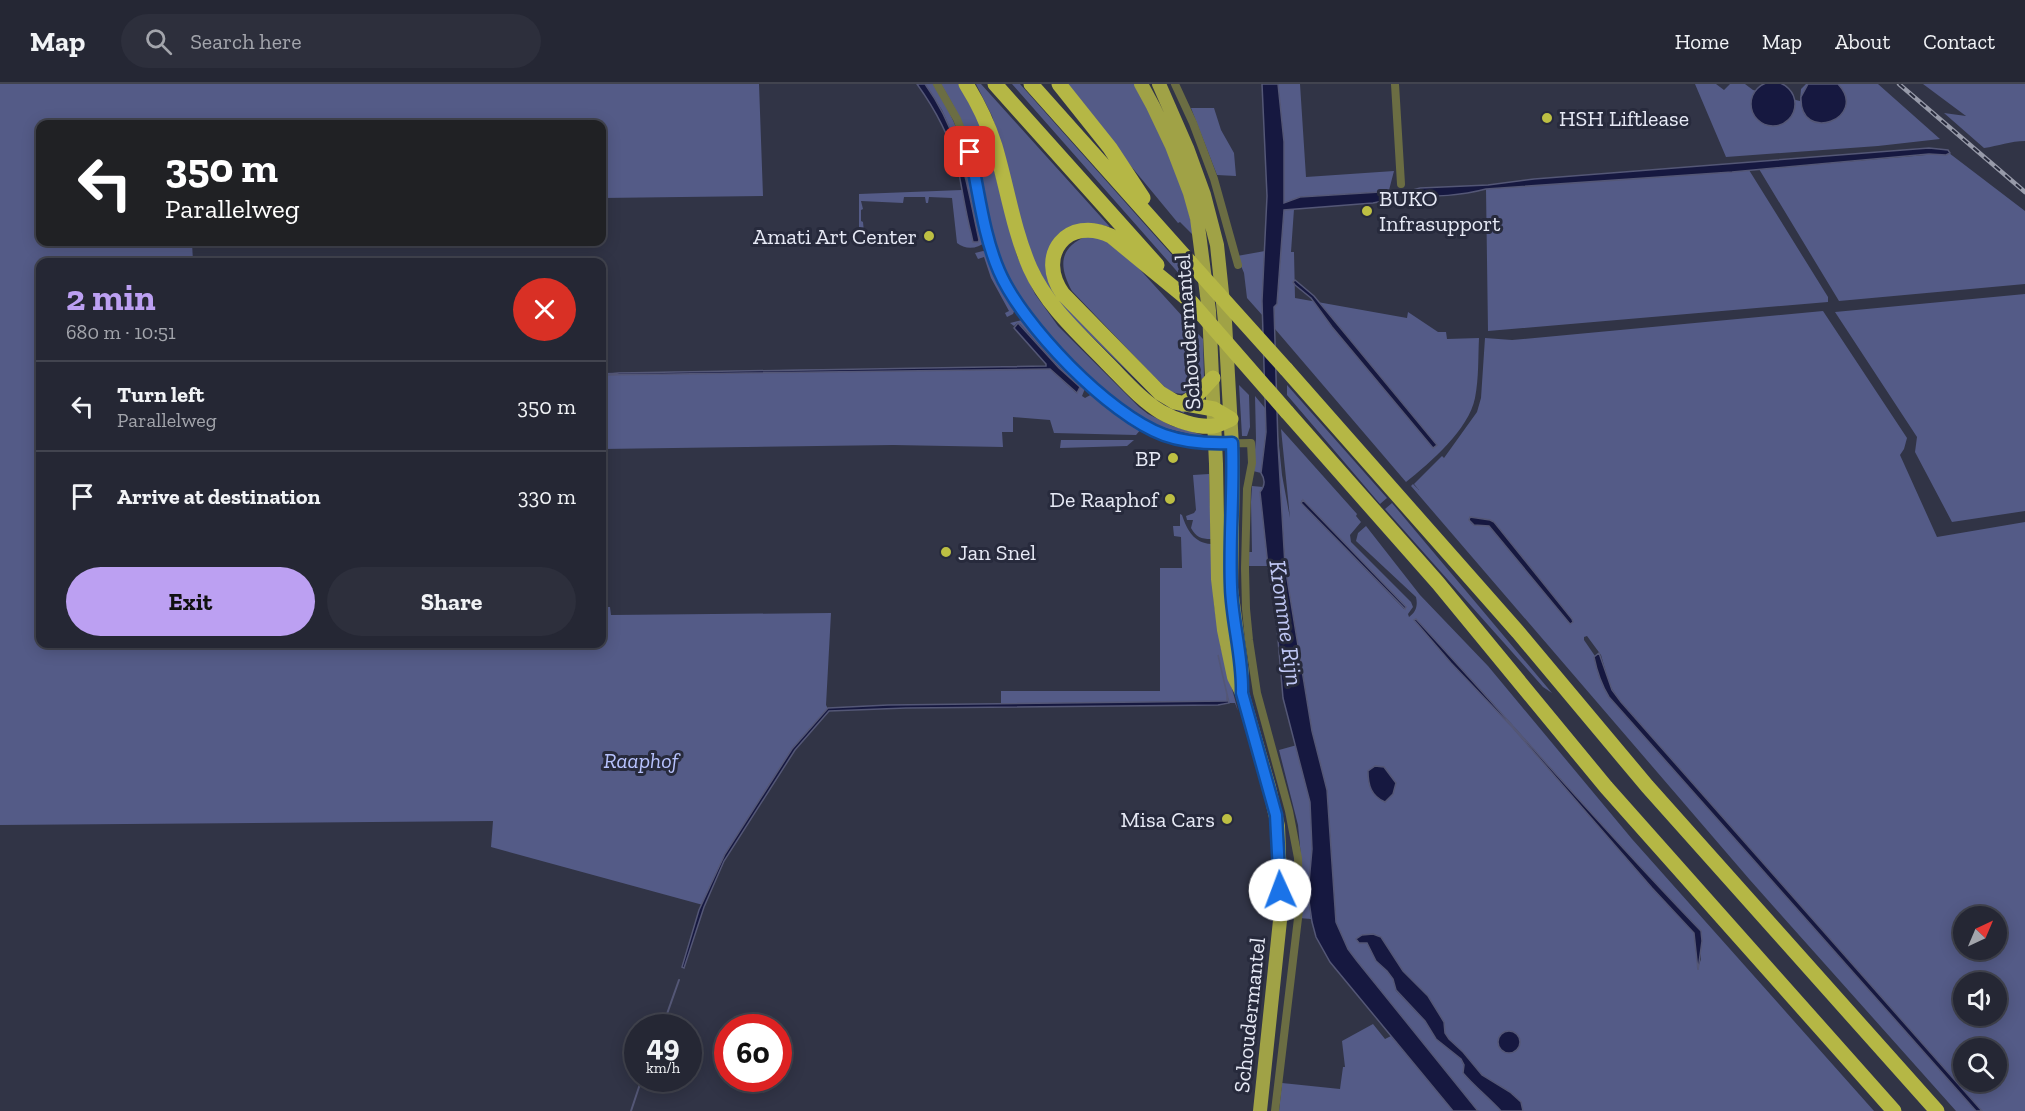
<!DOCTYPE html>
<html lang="en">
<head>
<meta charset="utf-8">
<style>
  :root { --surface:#252734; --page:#2d2f3c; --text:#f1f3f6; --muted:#a3a5ac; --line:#42444f; --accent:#bca0f2 }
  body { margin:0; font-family:"Zilla Slab",serif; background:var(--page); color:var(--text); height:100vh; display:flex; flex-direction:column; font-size:22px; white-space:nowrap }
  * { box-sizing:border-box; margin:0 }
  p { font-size:20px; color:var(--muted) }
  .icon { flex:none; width:33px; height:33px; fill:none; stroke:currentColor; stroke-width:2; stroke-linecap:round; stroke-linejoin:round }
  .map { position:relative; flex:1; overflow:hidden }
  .drawer { position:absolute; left:36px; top:174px; width:570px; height:390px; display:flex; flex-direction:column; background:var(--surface); border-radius:12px; box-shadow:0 3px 15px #0003,0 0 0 2px var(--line) }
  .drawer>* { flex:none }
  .guide { position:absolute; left:36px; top:36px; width:570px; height:126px; border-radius:12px; box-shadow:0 3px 15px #0003,0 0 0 2px var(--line); background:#202124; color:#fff; overflow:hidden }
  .needle { width:39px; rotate:44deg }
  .controls { position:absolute; left:1953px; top:822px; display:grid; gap:12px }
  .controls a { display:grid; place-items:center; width:54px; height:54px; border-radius:50%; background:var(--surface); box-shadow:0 3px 15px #0003,0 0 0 2px var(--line); font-size:30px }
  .speed { position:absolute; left:624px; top:930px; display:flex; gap:12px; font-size:30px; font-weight:700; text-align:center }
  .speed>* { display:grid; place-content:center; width:78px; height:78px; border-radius:50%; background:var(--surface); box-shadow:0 3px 15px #0003,0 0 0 2px var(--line); line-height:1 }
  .speed small { font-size:15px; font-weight:400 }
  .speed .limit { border:9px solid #d22; background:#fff; color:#111 }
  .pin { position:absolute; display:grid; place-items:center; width:51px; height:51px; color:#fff; margin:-26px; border-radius:12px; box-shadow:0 3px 9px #0006 }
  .me { position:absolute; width:66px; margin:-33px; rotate:358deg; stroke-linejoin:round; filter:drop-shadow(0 0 4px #0008) }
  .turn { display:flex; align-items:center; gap:21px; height:126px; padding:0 30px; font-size:27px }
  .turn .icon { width:78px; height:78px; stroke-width:2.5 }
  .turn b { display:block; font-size:42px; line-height:51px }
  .round { display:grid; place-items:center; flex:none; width:63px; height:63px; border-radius:32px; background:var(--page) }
  .overview { display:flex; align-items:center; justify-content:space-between; height:102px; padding:0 30px }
  h1 { font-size:36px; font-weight:800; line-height:45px; color:var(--accent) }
  .button { display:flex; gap:12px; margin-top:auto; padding:12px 30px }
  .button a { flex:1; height:69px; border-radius:36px; background:var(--accent); color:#111; font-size:24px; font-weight:800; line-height:69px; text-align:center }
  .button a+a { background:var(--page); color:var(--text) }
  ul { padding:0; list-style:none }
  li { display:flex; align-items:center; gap:18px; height:90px; padding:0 30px; border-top:2px solid var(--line) }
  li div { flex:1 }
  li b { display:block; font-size:22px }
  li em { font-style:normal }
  header { display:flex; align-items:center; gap:36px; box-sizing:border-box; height:84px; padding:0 30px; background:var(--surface); border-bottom:2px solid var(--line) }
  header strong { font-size:28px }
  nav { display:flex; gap:33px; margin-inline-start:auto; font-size:21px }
  .search { width:420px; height:54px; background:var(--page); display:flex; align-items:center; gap:15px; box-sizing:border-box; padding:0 21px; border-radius:33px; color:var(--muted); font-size:22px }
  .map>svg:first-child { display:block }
  .green { fill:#545b87; fill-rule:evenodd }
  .water { fill:#161840; stroke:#545776; stroke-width:1.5 }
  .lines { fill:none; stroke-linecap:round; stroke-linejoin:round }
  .stream { stroke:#545776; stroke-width:2 }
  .minor { stroke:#6b6d43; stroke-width:8 }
  .primary { stroke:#a0a246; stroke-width:14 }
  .motorway { stroke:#b5b745; stroke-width:15 }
  .rail-casing { stroke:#979aa9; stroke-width:4.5 }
  .rail { stroke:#272a3c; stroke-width:2; stroke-dasharray:7; stroke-linecap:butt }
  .motorway-bridge { stroke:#b5b745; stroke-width:15 }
  .route-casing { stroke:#114b97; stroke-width:15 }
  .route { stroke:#1a73e8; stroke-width:10 }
  .poi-dot { fill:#bdbf43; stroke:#272a3c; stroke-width:2 }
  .labels { text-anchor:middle; stroke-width:6; stroke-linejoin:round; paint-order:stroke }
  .poi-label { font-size:22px; fill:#e6e9f5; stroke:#272a3c; text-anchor:end }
  .street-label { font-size:22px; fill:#e6e9f5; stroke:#272a3c }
  .park-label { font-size:22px; font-style:italic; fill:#b7c2fd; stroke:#272a3c }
  .water-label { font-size:24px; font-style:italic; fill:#c0c8f5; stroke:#272a3c }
</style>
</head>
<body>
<header>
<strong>Map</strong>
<div class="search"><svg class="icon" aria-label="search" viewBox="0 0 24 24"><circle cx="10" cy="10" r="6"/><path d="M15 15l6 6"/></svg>Search here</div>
<nav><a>Home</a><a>Map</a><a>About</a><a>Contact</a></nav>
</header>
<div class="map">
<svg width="2025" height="1027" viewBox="0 0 2025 1027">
  <rect width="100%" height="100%" fill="#313446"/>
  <path class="green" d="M0 0H759L763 112 602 114V40H40V158H192L193 178H203H40V560H602V523H610L611 531 831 529 826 621 828 625C778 679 733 754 703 821L491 763 493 737 0 741Z
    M925 0H933C967 51 973 100 985 158 978 165 965 166 957 159L952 114 929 113 928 119H926L925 113H904L903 119 861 117 863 125 861 126V137L863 138 864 148H859V110L962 106 973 158 979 157 958 62 942 26Z
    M941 0H962L981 37 1017 172 1035 210 1058 242 1139 323 1148 330 1172 342 1203 351V353C1181 348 1157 344 1137 332 1084 300 1015 229 995 169 986 140 984 109 976 79 969 50 956 25 941 0Z
    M976 0H981L1110 143 1097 140 1084 139 1047 187 1186 324 1184 329 1167 322 1149 308 1054 216 1028 168 1004 71 992 32Z
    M1012 0H1020L1189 190V201Z
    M1063 0H1135L1163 55 1183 106 1195 153 1180 138 1178 139Z
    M1278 0H1300L1306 93 1394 87 1388 110 1380 108 1300 113 1284 119V58Z
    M1695 0H1716L1724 6 1730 0H1745L1753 6 1800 17 1801 5 1806 0H1878L1940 55 1878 62 1726 73Z
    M1923 0H2025V57C2011 57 1998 62 1984 64L1944 29 1966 32Z
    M1191 24H1214L1221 46 1234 69 1236 92 1217 91Z
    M1949 69 2025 127V200L1839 217 1759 85Z
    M1749 86 1828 213V218L1488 247 1486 105Z
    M1294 125 1291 168H1294L1295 214 1407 234 1408 228 1438 248H1446L1447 255 1479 254C1478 273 1479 294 1475 314 1469 345 1430 379 1406 398L1275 245 1274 223 1277 220 1284 126Z
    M1087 152 1103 154 1134 179 1203 255 1204 293C1188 309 1182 317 1162 301L1072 207C1059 183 1058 164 1087 152Z
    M983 167 987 168 1015 225 1013 230 1007 233 1005 229 1009 227 991 194 984 173 978 175 975 169Z
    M1265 167 1263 232 1247 214 1244 189 1237 172Z
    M2025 210V427L1952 438 1915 368 1917 353 1835 228Z
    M1823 227 1907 354 1904 365 1900 371 1937 453 2025 438V1027H1982L1621 618 1610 602 1601 571 1587 552 1584 553V556L1595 572 1609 613 1976 1027H1956L1750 796 1411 402 1413 400 1419 406 1414 400 1442 372 1444 374 1477 328 1481 314 1485 254 1512 256ZM1469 436H1490L1494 438 1572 535 1573 538 1570 539 1489 442 1472 440ZM1964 832H1996V866H1964ZM1964 898H1996V932H1964ZM1964 964H1996V998H1964Z
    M1022 236 1052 270 1086 302 1082 312 1085 314 1094 309 1142 344 1136 351 1054 349 1050 336 1013 333V348H1002L1003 363 893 361 602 365V289L841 285 858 287 1050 285 1076 309 1067 292 1020 240 1017 239 1014 242 1010 239Z
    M1239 301 1249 311 1250 343 1247 352H1242Z
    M1287 301 1387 414 1380 420 1287 311Z
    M1255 312 1265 324 1266 348 1261 389 1253 387 1256 355Z
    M1277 342 1282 391 1290 434 1281 345 1357 430 1356 432 1361 438 1350 451 1351 458 1411 518 1413 523 1408 530 1409 533C1416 528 1418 522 1416 513L1356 457 1358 449 1366 442 1420 511 1488 582 1632 755 1874 1027H1523L1521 1018 1510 1008 1482 991 1463 968 1449 955 1445 949 1444 938 1428 912 1403 887 1367 859 1376 877 1387 887 1393 895 1396 907 1425 937 1436 955 1461 975 1469 996 1483 1007 1501 1027H1478L1357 877 1348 865 1336 838 1327 706 1312 647 1285 482ZM1302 416 1406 523 1404 525 1301 419ZM1416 535C1512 638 1603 746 1700 846L1701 875 1698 884 1694 849 1652 804 1513 644 1451 579 1415 537Z
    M1061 356H1134L1127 362 1060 364Z
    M1209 390 1211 455C1201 455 1196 453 1191 444L1193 436H1187L1186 432 1194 429 1196 426 1193 391Z
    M1252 402 1263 403 1260 408 1268 482H1248L1249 468H1252L1251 418Z
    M1392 419 1552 609 1543 603 1385 425Z
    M1180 430 1182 431C1187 446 1194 459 1211 460L1214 520 1221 564 1238 627 1235 619H1229L1228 614 1227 617H1224L1001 620V607H1160V484H1182L1181 453 1174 452 1173 442H1180Z
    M1297 661 1310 718 1312 765 1308 810 1311 835 1299 834 1301 773 1298 741 1279 666Z
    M1373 940 1385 955 1391 952 1453 1027H1279L1282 999 1340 1005 1343 983H1345L1342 957Z"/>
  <path class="water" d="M1751 20a22 22 0 1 1 44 0a22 22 0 1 1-44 0Z
    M917 0H925C961 50 966 98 979 156L978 158H973L971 149C965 126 962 103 957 80 949 51 935 25 917 0Z
    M1262 0H1278L1284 58V119L1300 113 1380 108 1388 110 1383 117 1373 119 1284 126 1277 220 1274 223 1278 360 1285 482 1312 647 1327 706 1336 838 1348 865 1357 877 1478 1027H1453L1330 878 1316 853 1312 838 1308 810 1312 765 1310 718 1283 614 1275 520 1268 482 1260 408C1265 402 1265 395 1261 389L1266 348 1262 217 1267 112Z
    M1808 0H1838C1870 34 1799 61 1801 13Z
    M1929 64 1948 66 1950 69 1946 71 1929 70 1732 88 1486 105C1463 111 1433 114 1410 111L1409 107 1420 104 1488 101 1534 95Z
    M1295 196 1314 212 1437 361 1433 364 1332 243 1311 214 1295 201 1293 198Z
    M1018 239 1059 284 1080 303 1077 309 1050 285 602 291 619 289 1046 282V280L1014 244Z
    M1303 416 1406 523 1405 525 1301 419Z
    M1470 433 1490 436 1494 438 1572 535 1573 538 1570 540 1489 442 1474 441 1469 436Z
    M1416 535C1511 638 1603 746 1701 847L1702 857 1698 886 1694 849 1652 804 1513 644 1451 579 1414 536Z
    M1599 569 1612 606 1621 618 1982 1027H1976L1609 613C1601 600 1597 588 1594 573Z
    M1218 571 1229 619 1218 621 906 624 829 627 795 666 724 777 704 823 684 884 682 883 699 826 725 770 792 665 828 624 888 621 1227 617V610Z
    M1375 682 1384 683 1396 699 1393 710 1385 718C1371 712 1368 701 1368 687Z
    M1373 850 1381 853 1403 887 1428 912 1444 938 1445 949 1449 955 1463 968 1482 991 1510 1008 1521 1018 1523 1027H1501C1489 1014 1473 1001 1463 989L1464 981 1461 975 1436 955 1425 937 1396 906 1393 895 1387 887 1376 877 1367 859H1359L1356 855 1362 851Z
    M1498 958a11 11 0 1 1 22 0a11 11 0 1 1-22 0Z"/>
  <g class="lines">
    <path class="stream" d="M662 944 679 896
      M631 1027 642 994"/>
    <path class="minor" d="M937 0 957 35 970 68 990 165 999 189 1012 215 1034 244 1092 303 1150 344 1164 351 1203 360 1251 359 1252 379 1247 405 1245 484 1246 525 1249 556 1257 609 1289 727 1298 774 1299 826 1275 1027
      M1175 0 1193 39 1214 95 1238 181
      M1395 0 1401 100"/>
    <path class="primary" d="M1141 0 1153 22 1172 62 1190 109 1197 134 1209 227 1216 380 1218 495 1224 546 1234 593 1242 609 1269 703 1278 742 1281 827 1260 1027
      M1159 0 1187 64 1204 111 1217 161 1225 238 1233 380 1231 504 1242 589V604"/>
    <path class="motorway" d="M966 0C978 19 988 40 995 62 1007 102 1013 145 1030 184 1047 222 1079 250 1107 279 1124 296 1141 316 1161 328 1175 336 1197 344 1214 342 1219 341 1226 337 1231 335
      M995 0 1157 181
      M1031 0 1188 176
      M1059 0 1110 64 1143 114
      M1191 218 1111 152C1068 131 1035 171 1063 210L1160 309 1175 318 1214 325 1231 335
      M1286 285 1518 548 1647 702 1937 1027
      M1183 320 1200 308 1213 294
      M1287 328 1438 499 1606 703 1894 1027"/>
    <defs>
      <path id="rail" d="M1899 0 2025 108"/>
    </defs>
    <use href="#rail" class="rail-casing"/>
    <use href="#rail" class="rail"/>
    <path class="motorway-bridge" d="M1188 176 1286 285
      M1191 218 1287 328"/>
  </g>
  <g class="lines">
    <defs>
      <path id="route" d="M970 68C979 108 983 150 999 187 1022 241 1109 331 1164 351 1186 359 1208 360 1232 359 1234 407 1229 455 1231 503 1232 538 1243 573 1242 609L1276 731 1280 806"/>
    </defs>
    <use href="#route" class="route-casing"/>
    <use href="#route" class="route"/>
  </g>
  <g class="poi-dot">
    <circle cx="1547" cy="34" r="6"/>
    <circle cx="1367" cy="127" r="6"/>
    <circle cx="929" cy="152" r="6"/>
    <circle cx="1173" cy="374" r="6"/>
    <circle cx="1170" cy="415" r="6"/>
    <circle cx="946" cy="468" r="6"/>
    <circle cx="1227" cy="735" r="6"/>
  </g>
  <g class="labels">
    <g class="poi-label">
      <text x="1559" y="42" text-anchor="start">HSH Liftlease</text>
      <text x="1379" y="122" text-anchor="start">BUKO<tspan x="1379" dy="25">Infrasupport</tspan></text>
      <text x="917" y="160">Amati Art Center</text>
      <text x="1161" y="382">BP</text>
      <text x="1158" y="423">De Raaphof</text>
      <text x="958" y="476" text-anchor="start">Jan Snel</text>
      <text x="1215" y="743">Misa Cars</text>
    </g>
    <g class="street-label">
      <text transform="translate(1187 248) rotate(-94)" y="8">Schoudermantel</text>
      <text transform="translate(1249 931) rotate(-84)" y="8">Schoudermantel</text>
    </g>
    <g class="park-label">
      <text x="641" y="684">Raaphof</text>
    </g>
    <g class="water-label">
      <text transform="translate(1286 539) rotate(82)" y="8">Kromme Rijn</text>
    </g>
  </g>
</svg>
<div class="controls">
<a><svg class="needle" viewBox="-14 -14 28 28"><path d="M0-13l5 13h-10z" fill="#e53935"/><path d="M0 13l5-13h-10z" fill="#a3a5ac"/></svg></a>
<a><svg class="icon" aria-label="sound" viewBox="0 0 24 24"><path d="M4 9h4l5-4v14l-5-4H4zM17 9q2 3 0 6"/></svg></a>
<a><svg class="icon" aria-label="search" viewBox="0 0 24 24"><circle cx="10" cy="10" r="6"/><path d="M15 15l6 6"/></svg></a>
</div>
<div class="speed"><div>49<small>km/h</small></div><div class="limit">60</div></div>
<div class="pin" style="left:970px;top:68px;background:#d93025"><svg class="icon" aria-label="arrive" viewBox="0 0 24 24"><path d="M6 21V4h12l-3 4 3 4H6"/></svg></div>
<svg class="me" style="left:1280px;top:806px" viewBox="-20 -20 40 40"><circle r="19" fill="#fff"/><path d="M0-13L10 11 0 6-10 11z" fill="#1a73e8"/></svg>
<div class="guide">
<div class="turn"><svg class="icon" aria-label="left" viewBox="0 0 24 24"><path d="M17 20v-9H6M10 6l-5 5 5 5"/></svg><div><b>350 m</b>Parallelweg</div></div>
</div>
<section class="drawer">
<div class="overview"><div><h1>2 min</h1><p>680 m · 10:51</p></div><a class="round" style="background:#d93025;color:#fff"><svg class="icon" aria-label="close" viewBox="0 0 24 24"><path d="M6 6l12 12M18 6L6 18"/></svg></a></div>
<ul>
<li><svg class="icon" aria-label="left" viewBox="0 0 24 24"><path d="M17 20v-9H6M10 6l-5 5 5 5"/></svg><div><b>Turn left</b><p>Parallelweg</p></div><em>350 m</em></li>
<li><svg class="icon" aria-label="arrive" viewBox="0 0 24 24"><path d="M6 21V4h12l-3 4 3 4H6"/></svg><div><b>Arrive at destination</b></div><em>330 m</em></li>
</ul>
<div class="button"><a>Exit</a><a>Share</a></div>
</section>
</div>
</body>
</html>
